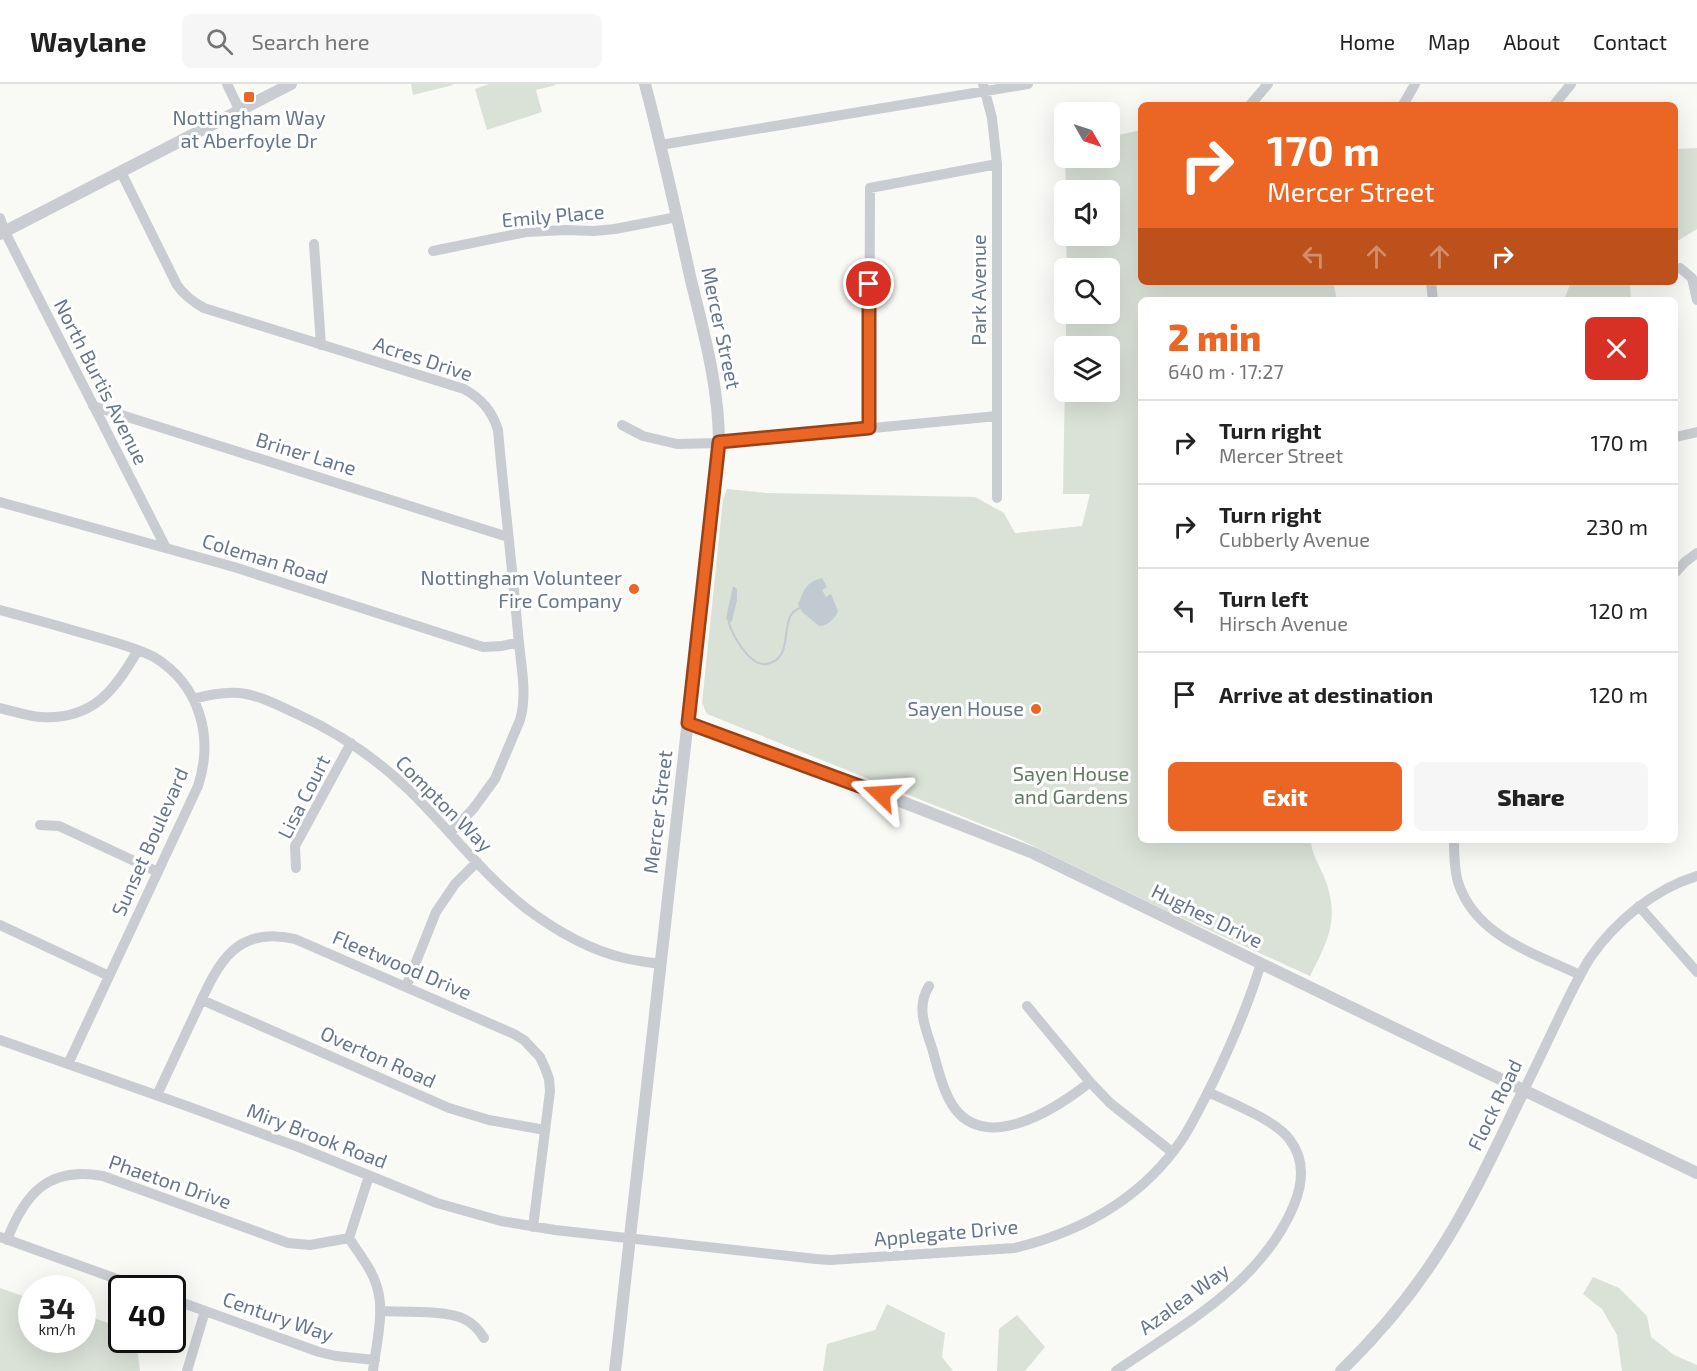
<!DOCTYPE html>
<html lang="en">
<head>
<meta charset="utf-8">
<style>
  :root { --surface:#fff; --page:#f6f6f6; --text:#222; --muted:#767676; --line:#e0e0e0; --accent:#eb6624 }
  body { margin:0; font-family:"Exo 2",sans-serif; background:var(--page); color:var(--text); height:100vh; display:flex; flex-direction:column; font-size:22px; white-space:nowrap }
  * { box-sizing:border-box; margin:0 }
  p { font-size:20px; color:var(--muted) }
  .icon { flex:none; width:33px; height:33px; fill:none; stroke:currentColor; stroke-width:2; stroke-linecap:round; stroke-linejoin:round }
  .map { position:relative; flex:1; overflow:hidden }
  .details { position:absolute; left:1138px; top:213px; width:540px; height:546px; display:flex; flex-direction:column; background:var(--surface); border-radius:9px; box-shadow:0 6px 24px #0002 }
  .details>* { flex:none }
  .hud { position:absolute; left:1138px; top:18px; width:540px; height:183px; border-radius:9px; box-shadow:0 6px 24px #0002; background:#eb6624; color:#fff; overflow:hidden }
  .needle { width:39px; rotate:129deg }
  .tools { position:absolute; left:1054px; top:18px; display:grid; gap:12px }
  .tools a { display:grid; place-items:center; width:66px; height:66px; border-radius:9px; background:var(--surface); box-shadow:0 6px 24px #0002; font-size:30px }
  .speed { position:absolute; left:18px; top:1191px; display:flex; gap:12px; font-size:30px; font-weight:700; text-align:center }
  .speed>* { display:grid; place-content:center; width:78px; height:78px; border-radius:50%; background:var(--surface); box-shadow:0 6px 24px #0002; line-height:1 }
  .speed small { font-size:15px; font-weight:400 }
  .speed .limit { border:3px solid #111; border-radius:9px; background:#fff; color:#111 }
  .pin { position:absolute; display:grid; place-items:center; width:51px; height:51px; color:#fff; margin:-26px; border:3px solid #fff; border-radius:50%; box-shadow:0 2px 6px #0007 }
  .me { position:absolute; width:66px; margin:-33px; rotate:290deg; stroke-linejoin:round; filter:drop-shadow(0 0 4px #0008) }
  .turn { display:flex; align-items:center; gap:21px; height:126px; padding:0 30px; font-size:27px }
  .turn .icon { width:78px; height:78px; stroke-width:2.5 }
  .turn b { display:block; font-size:42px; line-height:51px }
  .lanes { display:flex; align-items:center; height:57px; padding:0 30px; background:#0003; justify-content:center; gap:30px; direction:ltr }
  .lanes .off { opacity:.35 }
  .round { display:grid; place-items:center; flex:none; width:63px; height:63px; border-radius:9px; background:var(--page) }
  .overview { display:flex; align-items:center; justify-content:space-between; height:102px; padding:0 30px }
  h1 { font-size:36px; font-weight:800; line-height:45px; color:var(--accent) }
  .primary-button { display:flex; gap:12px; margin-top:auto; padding:12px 30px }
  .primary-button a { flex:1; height:69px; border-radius:9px; background:var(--accent); color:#fff; font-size:24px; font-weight:800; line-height:69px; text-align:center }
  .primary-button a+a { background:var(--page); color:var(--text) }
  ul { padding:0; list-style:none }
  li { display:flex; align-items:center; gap:18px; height:84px; padding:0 30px; border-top:2px solid var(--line) }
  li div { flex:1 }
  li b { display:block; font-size:22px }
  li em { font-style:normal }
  header { display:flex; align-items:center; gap:36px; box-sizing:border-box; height:84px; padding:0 30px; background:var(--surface); border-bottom:2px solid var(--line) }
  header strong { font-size:28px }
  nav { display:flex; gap:33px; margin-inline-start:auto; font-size:21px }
  .search { width:420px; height:54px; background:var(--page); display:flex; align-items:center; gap:15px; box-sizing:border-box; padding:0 21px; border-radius:9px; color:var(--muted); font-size:22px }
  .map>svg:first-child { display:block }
  .green { fill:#dae1d7 }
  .water { fill:#c1cad0 }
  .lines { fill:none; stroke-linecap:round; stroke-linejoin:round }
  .stream { stroke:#c1cad0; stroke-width:2 }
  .minor { stroke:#c9ccd0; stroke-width:10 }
  .tertiary { stroke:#c9ccd0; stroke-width:12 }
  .route-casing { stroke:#994217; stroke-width:15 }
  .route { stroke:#eb6624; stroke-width:10 }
  .poi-dot { fill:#eb6624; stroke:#fff; stroke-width:2 }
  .labels { text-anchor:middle; stroke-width:6; stroke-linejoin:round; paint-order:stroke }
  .poi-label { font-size:20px; fill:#677689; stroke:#fff; text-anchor:end }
  .street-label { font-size:20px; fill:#677689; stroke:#fff }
  .park-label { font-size:20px; fill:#647a62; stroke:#fff }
</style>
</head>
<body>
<header>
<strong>Waylane</strong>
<div class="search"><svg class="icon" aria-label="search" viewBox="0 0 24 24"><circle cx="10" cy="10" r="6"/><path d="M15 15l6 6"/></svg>Search here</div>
<nav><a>Home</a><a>Map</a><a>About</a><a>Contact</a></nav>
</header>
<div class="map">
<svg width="1697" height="1287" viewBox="0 0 1697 1287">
  <rect width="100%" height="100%" fill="#f9f9f6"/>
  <path class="green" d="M411 0H452L453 1 413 11Z
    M489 0H555L556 1 536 6 542 28 487 46 475 5Z
    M1141 46 1142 198H1333L1337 216H1142V756H1311C1311 770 1320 782 1325 795 1340 835 1328 857 1310 892L1167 827 1021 756 707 630 702 619 723 415 727 405 766 409 975 413 1004 429 1015 449 1082 442 1090 410H1063L1065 296V308H1110V262H1066V230H1110V184H1067L1066 152H1110V106H1066L1065 74H1110V53Z
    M1697 64V145L1676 158V65Z
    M1571 198H1630L1631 216H1564Z
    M1593 1193 1619 1204 1647 1232 1651 1253 1674 1271 1697 1281V1287H1622L1617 1251 1602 1225 1583 1210Z
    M0 1204 31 1215 32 1256H82L83 1231 121 1243 122 1256H136L140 1287H0Z
    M887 1220 945 1249 942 1273 953 1287H823L827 1260 875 1246Z
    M1017 1231 1045 1263 1025 1287H997L999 1245Z"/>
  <path class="water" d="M822 494 827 503 822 506 826 513 831 510 838 527C835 535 827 542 819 542L802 528 798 520C805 506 804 499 822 494Z
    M733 502 737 505V516L732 537 729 539 726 534Z"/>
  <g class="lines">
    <path class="stream" d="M729 539C732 550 743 568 752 575 757 579 763 582 770 579 790 573 783 548 790 533 792 528 795 526 800 524"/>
    <path class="minor" d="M227 0 240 27
      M983 0 992 34 997 80V414
      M1250 21 1268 0
      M1403 21 1415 0
      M1554 21 1571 0
      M660 61 1028 0
      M121 88 177 201C184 211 193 218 204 224L464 305C482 315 492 327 498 346 504 414 512 481 518 549 520 577 528 608 520 636L495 695 473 725 450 749
      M0 134 5 148 166 464
      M314 160 321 261
      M433 167 526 148 565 146 594 147 615 145 677 133
      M1680 184 1692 194 1697 216
      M1431 198 1433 216
      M93 322 508 453
      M622 341 643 352 677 360 719 359 997 332
      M869 344 870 104 997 80
      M1676 353 1697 348
      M0 418 234 483 483 563 502 562 519 558
      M1676 488 1685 478 1697 469
      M0 526C31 534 62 543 93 552 113 558 135 563 154 573 200 601 214 653 198 702L68 980
      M193 615C241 602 254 610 297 630 339 649 377 675 409 706 449 745 483 791 527 825 555 846 590 866 624 874 636 877 648 878 660 880
      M0 624C13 627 27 632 41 633 93 636 115 606 138 566
      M40 741 59 742 158 788
      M1454 756C1454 770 1454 784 1458 798 1475 852 1534 869 1580 891
      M296 784 295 762 351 659
      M1639 822 1697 888
      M0 841 109 892
      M929 902C916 923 925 943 932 964 937 981 941 1001 950 1017 981 1074 1056 1025 1090 998
      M406 903 436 828 455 800 477 778
      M202 916 449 1024 489 1036 545 1046
      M1027 922 1090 998 1110 1019 1172 1068
      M0 956 184 1021 301 1064 437 1119 501 1137 555 1146 816 1175 830 1176 1015 1164C1083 1147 1143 1114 1183 1054 1195 1035 1205 1014 1215 994 1233 956 1249 919 1261 879
      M1524 1006C1538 978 1551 950 1564 923 1572 907 1580 890 1590 874 1615 838 1654 805 1697 792
      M157 1011C169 985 182 958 194 932 216 885 232 840 295 855L514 950 524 956 540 973 545 984 549 995 550 1007 533 1143
      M369 1092 349 1154C359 1170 372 1185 377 1203 385 1228 376 1261 373 1287
      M0 1153 142 1204
      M7 1156C25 1109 49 1082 103 1092L288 1159 310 1161 349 1154
      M172 1215 319 1268 336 1272 375 1276
      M380 1227C401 1228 448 1226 464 1235 473 1239 479 1246 484 1254
      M187 1287 205 1227
      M1116 1287C1182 1241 1261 1200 1294 1121 1303 1099 1305 1076 1290 1056 1276 1036 1231 1019 1208 1008"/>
    <path class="tertiary" d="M0 150 291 0
      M688 639 900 717 1033 769 1425 959 1697 1089
      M615 1287 719 359C719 302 703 246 690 192 676 128 662 64 645 0
      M1341 1287C1377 1252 1410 1213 1437 1171 1471 1119 1497 1061 1524 1006"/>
  </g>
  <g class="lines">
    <defs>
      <path id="route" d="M869 200V344L719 358 688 639 881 710"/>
    </defs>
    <use href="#route" class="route-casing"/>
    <use href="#route" class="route"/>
  </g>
  <g class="poi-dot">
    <rect x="243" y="7" width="12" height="12" rx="3"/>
    <circle cx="634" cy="505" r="6"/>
    <circle cx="1036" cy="625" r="6"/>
  </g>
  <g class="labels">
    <g class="poi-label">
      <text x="249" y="41" text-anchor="middle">Nottingham Way<tspan x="249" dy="23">at Aberfoyle Dr</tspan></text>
      <text x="622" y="501">Nottingham Volunteer<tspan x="622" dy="23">Fire Company</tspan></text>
      <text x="1024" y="632">Sayen House</text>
    </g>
    <g class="street-label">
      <text transform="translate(553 132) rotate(-5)" y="7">Emily Place</text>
      <text transform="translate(979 206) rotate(-90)" y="7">Park Avenue</text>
      <text transform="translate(721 244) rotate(78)" y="7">Mercer Street</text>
      <text transform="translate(423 275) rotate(18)" y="7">Acres Drive</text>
      <text transform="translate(101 298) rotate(63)" y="7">North Burtis Avenue</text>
      <text transform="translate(306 370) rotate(17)" y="7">Briner Lane</text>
      <text transform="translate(265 475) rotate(17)" y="7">Coleman Road</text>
      <text transform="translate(304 713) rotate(-63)" y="7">Lisa Court</text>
      <text transform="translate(444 720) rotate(45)" y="7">Compton Way</text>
      <text transform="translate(658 728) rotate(-83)" y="7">Mercer Street</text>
      <text transform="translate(150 758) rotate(-66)" y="7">Sunset Boulevard</text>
      <text transform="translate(1207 832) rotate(26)" y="7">Hughes Drive</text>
      <text transform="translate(402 881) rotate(23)" y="7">Fleetwood Drive</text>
      <text transform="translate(378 973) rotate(24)" y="7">Overton Road</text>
      <text transform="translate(1495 1021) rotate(-64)" y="7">Flock Road</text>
      <text transform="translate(317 1052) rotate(21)" y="7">Miry Brook Road</text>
      <text transform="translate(170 1098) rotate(19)" y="7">Phaeton Drive</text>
      <text transform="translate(946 1149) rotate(-5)" y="7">Applegate Drive</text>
      <text transform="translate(1184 1215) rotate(-36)" y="7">Azalea Way</text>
      <text transform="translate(278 1233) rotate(19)" y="7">Century Way</text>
    </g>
    <g class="park-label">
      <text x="1071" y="697">Sayen House<tspan x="1071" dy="23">and Gardens</tspan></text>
    </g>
  </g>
</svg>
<div class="tools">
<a><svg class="needle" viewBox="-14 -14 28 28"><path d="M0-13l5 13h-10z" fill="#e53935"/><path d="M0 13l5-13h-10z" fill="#767676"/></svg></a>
<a><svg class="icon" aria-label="sound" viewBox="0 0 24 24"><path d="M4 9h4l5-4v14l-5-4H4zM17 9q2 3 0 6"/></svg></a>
<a><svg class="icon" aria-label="search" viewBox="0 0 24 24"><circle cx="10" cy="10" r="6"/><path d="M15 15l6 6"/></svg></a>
<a><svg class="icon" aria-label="layers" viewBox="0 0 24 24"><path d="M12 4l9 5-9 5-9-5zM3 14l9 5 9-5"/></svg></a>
</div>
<div class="speed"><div>34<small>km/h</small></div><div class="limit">40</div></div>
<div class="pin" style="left:869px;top:200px;background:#d93025"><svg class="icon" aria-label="arrive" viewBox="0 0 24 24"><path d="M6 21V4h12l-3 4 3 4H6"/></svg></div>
<svg class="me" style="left:881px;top:710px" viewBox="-20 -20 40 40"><path d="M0-17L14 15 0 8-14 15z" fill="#eb6624" stroke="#fff" stroke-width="4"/></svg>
<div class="hud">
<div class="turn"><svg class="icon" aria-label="right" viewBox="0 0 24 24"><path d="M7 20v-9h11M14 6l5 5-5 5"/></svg><div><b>170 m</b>Mercer Street</div></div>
<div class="lanes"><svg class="icon off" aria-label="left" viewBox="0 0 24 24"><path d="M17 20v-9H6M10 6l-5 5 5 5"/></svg><svg class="icon off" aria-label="ahead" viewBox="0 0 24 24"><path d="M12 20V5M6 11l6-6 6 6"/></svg><svg class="icon off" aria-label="ahead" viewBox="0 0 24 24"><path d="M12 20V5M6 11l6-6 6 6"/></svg><svg class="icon" aria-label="right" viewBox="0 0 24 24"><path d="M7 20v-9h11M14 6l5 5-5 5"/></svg></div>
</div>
<section class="details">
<div class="overview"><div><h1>2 min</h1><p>640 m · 17:27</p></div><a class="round" style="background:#d93025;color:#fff"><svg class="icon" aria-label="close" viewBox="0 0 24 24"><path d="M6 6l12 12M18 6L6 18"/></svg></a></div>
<ul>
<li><svg class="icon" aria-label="right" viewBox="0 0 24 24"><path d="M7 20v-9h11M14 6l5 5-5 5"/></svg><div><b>Turn right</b><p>Mercer Street</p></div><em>170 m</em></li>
<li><svg class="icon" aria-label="right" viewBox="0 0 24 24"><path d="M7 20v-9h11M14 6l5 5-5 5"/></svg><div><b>Turn right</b><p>Cubberly Avenue</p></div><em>230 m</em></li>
<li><svg class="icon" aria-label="left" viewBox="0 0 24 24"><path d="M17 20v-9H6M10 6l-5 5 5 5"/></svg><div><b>Turn left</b><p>Hirsch Avenue</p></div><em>120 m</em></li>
<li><svg class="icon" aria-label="arrive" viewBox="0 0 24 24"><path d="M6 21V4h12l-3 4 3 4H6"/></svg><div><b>Arrive at destination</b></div><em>120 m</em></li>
</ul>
<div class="primary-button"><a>Exit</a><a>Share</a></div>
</section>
</div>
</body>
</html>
